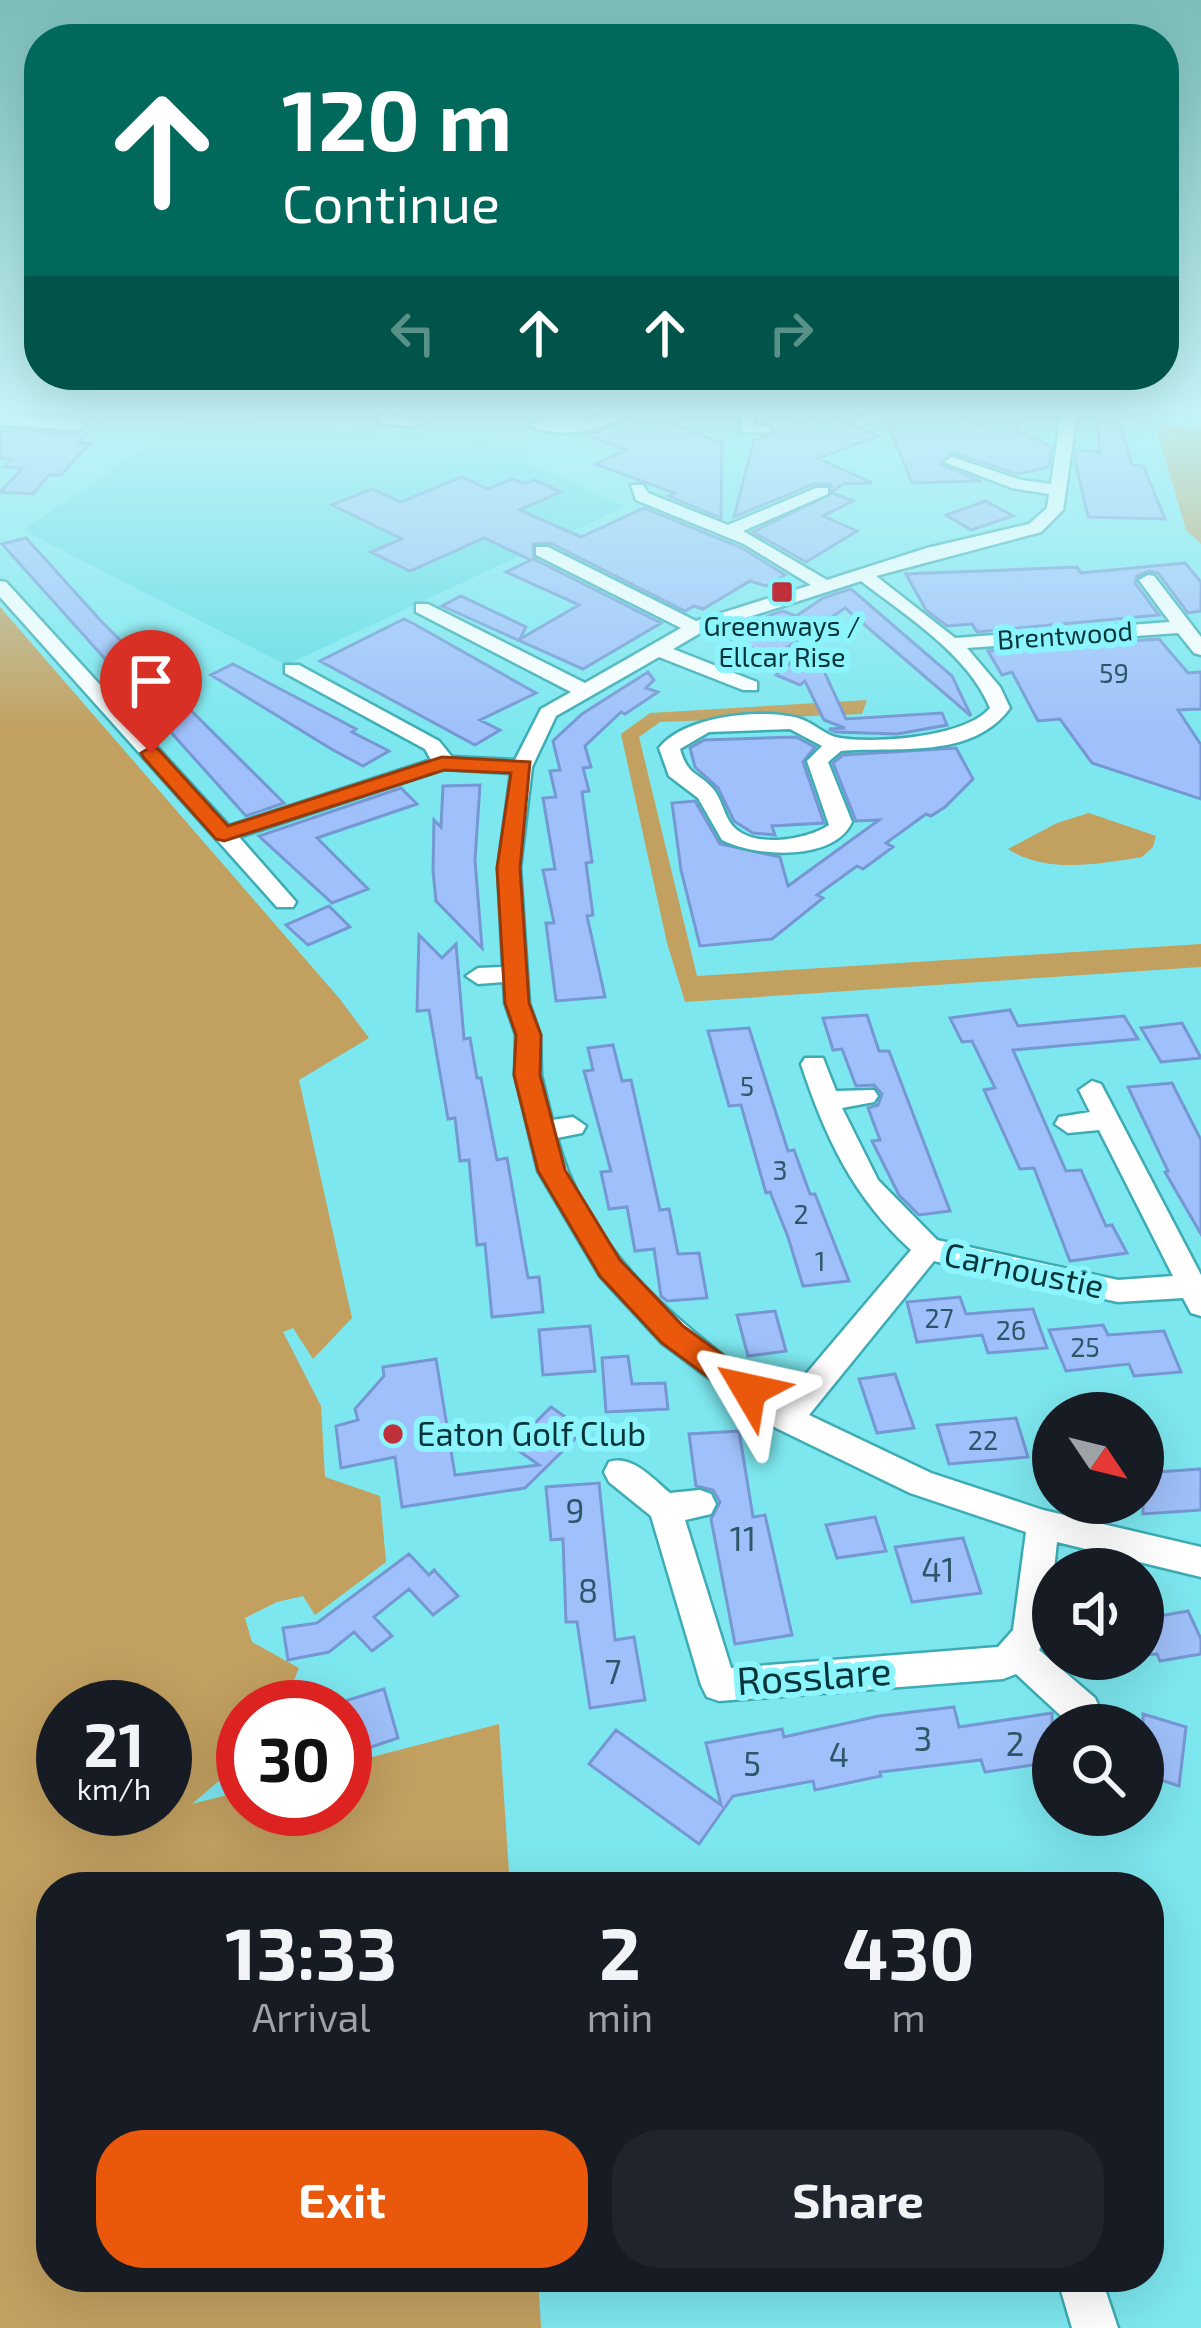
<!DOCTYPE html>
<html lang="en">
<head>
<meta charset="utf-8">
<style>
  :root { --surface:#171b24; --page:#20242c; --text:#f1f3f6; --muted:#9ea1a6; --accent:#ea580c }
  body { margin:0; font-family:"Exo 2",sans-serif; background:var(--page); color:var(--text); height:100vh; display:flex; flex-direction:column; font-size:45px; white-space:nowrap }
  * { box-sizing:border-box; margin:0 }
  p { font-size:39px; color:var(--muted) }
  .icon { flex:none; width:66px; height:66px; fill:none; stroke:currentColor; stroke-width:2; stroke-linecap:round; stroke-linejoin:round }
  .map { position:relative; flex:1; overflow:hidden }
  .drawer { position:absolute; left:36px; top:1872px; width:1128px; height:420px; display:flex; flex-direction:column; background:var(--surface); border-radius:48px; box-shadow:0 12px 48px #0002 }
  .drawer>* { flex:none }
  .guide { position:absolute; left:24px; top:24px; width:1155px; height:366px; border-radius:48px; box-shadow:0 12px 48px #0002; background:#00695c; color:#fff; overflow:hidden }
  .needle { width:78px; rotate:125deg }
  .tools { position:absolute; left:1032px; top:1392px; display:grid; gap:24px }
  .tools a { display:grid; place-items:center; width:132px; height:132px; border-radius:50%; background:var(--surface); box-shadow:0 12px 48px #0002; font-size:60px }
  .speed { position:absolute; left:36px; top:1680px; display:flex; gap:24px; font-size:60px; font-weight:700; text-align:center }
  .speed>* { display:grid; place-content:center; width:156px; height:156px; border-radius:50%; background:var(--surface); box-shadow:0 12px 48px #0002; line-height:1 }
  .speed small { font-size:30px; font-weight:400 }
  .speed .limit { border:18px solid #d22; background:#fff; color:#111 }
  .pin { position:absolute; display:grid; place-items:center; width:102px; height:102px; color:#fff; margin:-123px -51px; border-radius:50% 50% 50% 0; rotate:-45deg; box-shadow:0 0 12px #0007 }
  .pin .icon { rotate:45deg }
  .me { position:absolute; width:132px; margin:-66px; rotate:306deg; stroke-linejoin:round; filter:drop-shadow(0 0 9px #0008) }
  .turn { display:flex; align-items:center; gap:42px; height:252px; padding:0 60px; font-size:54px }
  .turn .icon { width:156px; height:156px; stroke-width:2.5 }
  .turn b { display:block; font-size:84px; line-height:102px }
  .lanes { display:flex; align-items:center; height:114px; padding:0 60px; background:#0003; justify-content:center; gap:60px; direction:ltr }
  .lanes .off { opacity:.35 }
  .eta { display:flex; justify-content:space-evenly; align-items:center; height:204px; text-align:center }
  .eta b { font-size:72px; font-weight:700; line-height:84px }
  .cta { display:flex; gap:24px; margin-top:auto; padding:24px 60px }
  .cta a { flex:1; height:138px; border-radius:48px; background:var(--accent); color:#fff; font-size:48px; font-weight:700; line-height:138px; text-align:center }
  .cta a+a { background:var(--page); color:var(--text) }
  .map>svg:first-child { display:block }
  .built { fill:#63dce5 }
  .green { fill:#c2a060; fill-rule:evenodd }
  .building { fill:#9fc0fa; stroke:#7597d4; stroke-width:3 }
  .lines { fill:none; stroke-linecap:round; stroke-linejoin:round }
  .street-casing { stroke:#3dacb4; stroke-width:5 }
  .street { fill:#fff; fill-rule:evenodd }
  .route { fill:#ea580c; stroke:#983908; stroke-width:3 }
  .poi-dot { fill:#c0303b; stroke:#8bf4fc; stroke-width:4.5 }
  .labels { text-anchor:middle; stroke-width:12; stroke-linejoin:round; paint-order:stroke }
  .far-poi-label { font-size:27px; fill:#043639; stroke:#8bf4fc }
  .far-street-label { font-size:27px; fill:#043639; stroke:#8bf4fc }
  .number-label { font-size:27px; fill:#2b5869 }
  .street-label { font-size:33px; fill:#043639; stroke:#8bf4fc }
  .poi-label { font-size:33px; fill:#043639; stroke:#8bf4fc; text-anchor:start }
  .near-number-label { font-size:33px; fill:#2b5869 }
  .near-street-label { font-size:39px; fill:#043639; stroke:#8bf4fc }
</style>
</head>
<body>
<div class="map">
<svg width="1201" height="2328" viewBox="0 0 1201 2328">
  <rect width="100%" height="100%" fill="#7de7ef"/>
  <path class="built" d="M199 419 527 445 529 464 626 506 286 665 23 530 177 425Z"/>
  <path class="green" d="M1155 425 1201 428V544L1186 530Z
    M0 607 339 998 369 1038 299 1080 352 1318 313 1359 293 1328 283 1332 321 1406 325 1477 380 1496 386 1562 315 1615 303 1596 277 1602 245 1618 252 1642 299 1668 283 1707H243V1760L192 1804 243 1791V1809H345V1764L499 1724 510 1887H51V2277H538L541 2328H0ZM165 1707V1809H63V1707Z
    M867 700 862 714 660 722 639 737 697 976 1201 944V967L685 1002 667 943 621 734 650 713Z
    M1089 813 1156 836 1153 847 1142 857C1099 864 1046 874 1008 849L1057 823Z"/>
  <path class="building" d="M39 407 109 411 78 443H90L61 475H49L33 494 0 492 23 468 5 467 12 459 0 458V430L76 434 88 426 76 416 34 413Z
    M640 407H662L658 419 722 443 721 518 668 496 675 493 595 464 626 450 586 435 616 426Z
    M905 407H936L982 425V410L1018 407V430L1052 447 1049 467 1018 474 953 453 940 464 981 481 912 483 887 422 892 413Z
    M822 413 879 436 818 458 872 483 843 484 832 492 831 485 814 484 734 517 754 440Z
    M1097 422H1119L1132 465 1143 466 1165 519 1088 517 1075 460 1076 450 1100 452Z
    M462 477 488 489 512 479 525 484 535 480 561 492 519 510 581 537 644 508 742 548 785 575 766 586 750 581 703 609 694 606 685 611 550 543 533 544 534 559 661 623 583 669 442 606 461 596 526 627 520 639 579 605 506 572 531 560 484 538 410 571 371 552 402 539 332 505 372 489 401 502Z
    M832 493 853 501 823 516 857 531 806 562 753 532Z
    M986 501 1013 516 971 530 946 515Z
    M26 538 102 622 284 803 246 816 2 544Z
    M1185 563 1201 582V611L1188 613 1158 573 1149 571 1137 576 1135 583 1159 615 977 632 972 624 947 626 926 610 906 574 1077 567 1081 573Z
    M851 589 952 676 971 716 845 608 789 646 827 663 822 667 846 719 942 713 947 725 897 734 836 732 829 729 845 728 824 720 805 681 800 685 776 675 795 659 789 646 772 657 733 640 770 615 783 611 796 616 823 598Z
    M404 619 414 624 536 693 480 720 500 730 475 745 320 661Z
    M1159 639 1188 673 1201 672V709L1178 710 1201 745V799L1092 763 1060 719 1038 721 1012 672 1002 675 988 651Z
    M233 664 356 729 352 732 389 751 363 766 333 750 211 675Z
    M648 672 654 680 646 688 658 692 625 714 621 712 585 746 591 767 583 768 589 791 582 792 592 862 586 863 593 915 587 916 605 997 556 1001 546 923H554L543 870 555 869 543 798 556 797 550 771 560 770 553 741 582 714Z
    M796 737 815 747 803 762 824 823 772 826 775 835 753 833 734 821 718 788 695 767 690 748 704 740Z
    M956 748 973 779 945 807 931 816 926 814 886 843 893 847 863 869 857 866 817 895 823 898 772 939 700 946 681 870 672 803 695 801 720 844 780 857 788 886 879 820 856 821 833 763 843 755Z
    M480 785 475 860 482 948 436 901 433 871 434 820 441 827 443 786Z
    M401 788 417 804 317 838 368 889 332 903 259 836Z
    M329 906 350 927 308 945 286 925Z
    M419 935 442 958 456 944 464 1039 470 1038 477 1078H481L497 1160 507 1158 528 1278 539 1277 543 1312 492 1317 485 1244 477 1245 469 1160 460 1161 455 1118 448 1119 429 1010 417 1011Z
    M1010 1010 1018 1026 1124 1016 1138 1039 1013 1050 1066 1171 1081 1170 1106 1226 1112 1225 1127 1253 1070 1261 1034 1168 1020 1169 984 1090 995 1088 972 1041 962 1042 950 1018Z
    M867 1015 879 1051H889L950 1211 919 1215 899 1195 872 1141 880 1140 868 1108 878 1105 882 1094 874 1085 856 1086 842 1049 833 1050 823 1018Z
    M1182 1023 1201 1058 1161 1062 1141 1028Z
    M749 1028 788 1151 794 1150 810 1194H815L849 1281 803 1286 788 1237 770 1192 766 1193 741 1105 729 1106 708 1031Z
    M613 1045 622 1081 631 1080 660 1210 669 1209 678 1254 699 1253 707 1298 667 1301 661 1296 654 1249 635 1251 627 1207 609 1209 601 1172 611 1171 584 1071 593 1070 588 1048Z
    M1172 1083 1201 1140V1234L1165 1172 1168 1171 1128 1087Z
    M960 1297 966 1314 1033 1309 1047 1348 988 1353 982 1335 917 1342 907 1302Z
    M775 1311 786 1351 748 1356 737 1315Z
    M1103 1325 1108 1335 1164 1331 1181 1372 1134 1376 1129 1364 1066 1371 1049 1330Z
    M590 1326 595 1371 543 1375 539 1330Z
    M628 1356 632 1384 665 1383 668 1409 606 1412 602 1358Z
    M436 1359 455 1475 539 1465 512 1446 551 1407 584 1430 525 1488 402 1507 395 1457 341 1468 336 1426 358 1420 355 1409 384 1376 383 1367Z
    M895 1374 914 1428 877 1433 859 1379Z
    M1016 1418 1028 1457 949 1464 937 1425Z
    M739 1431 753 1517 765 1515 792 1635 735 1644 711 1519 720 1502 713 1490 696 1486 689 1434Z
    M1201 1469V1510L1143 1514V1473Z
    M599 1483 615 1640 634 1637 645 1700 590 1708 577 1622H566L563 1539 551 1540 546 1487Z
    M875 1517 886 1551 837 1558 826 1525Z
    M963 1538 981 1593 912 1602 895 1547Z
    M409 1554 429 1575 434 1570 458 1596 433 1615 409 1589 374 1617 392 1636 372 1651 354 1632 329 1652 288 1660 283 1628 317 1623Z
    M1188 1611 1201 1639V1654L1160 1661 1157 1654 1143 1655V1619Z
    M384 1689 398 1738 345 1756V1701Z
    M954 1707 959 1727 1052 1713 1053 1762 985 1772 981 1760 880 1772 881 1776 815 1790 813 1781 733 1796 699 1844 589 1764 616 1730 721 1805 706 1743 782 1729 784 1737 879 1716Z
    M1143 1714 1186 1727 1179 1786 1143 1774Z"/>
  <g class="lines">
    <defs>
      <path id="street" d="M272 407H287L278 414Z
        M619 407H636C612 430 559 441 530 425L538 420H586Z
        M740 407H756L754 425 770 427V433L741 432Z
        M1062 407H1078L1063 510 1041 532 876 576 955 638 1170 622 1139 580 1148 575 1154 576 1201 637V655L1194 653 1178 633 967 648 1000 687 1010 708C972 760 898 746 841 751L828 762 852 822C834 862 755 857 722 840L698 798 669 776 659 748C684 716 760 708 798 718 813 722 825 736 840 738 876 744 966 737 990 708 968 654 906 616 861 581L702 632 673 649 757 682V690H743L659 657 556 716 532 767 520 868 529 1003 540 1035 541 1075 552 1120 573 1117 586 1126 582 1133 557 1138C588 1258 689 1332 784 1400L911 1250C853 1197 825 1137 801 1064L805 1058H823L836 1091 874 1090 878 1096 874 1102 842 1108 878 1180 937 1240 1118 1280 1173 1276 1099 1130 1068 1133 1055 1124 1059 1117 1090 1112 1079 1090 1092 1081 1101 1084 1201 1275V1316L1191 1313 1183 1298 1118 1302 934 1261 809 1415 931 1473 1043 1510 1201 1547V1577L1057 1542 1047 1634 1039 1650 1095 1698 1107 1725H1071L1016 1674 1003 1679 719 1701 707 1697 701 1685 651 1516 609 1482 604 1472 609 1462C632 1454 653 1479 670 1493L700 1490 711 1494 716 1504 711 1514 685 1520 731 1668 998 1647 1013 1630 1026 1532 910 1493 776 1428 662 1343 600 1276 538 1171 515 1075 516 1035 505 1003 504 982 478 984 466 976 478 968 503 967 498 868 511 773 444 769 239 837 296 902 293 907H277L0 597V581L6 582 229 826 431 760 425 749 285 673V665H299L439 741 452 757 515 760 541 709 571 692 416 612V604H428L585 683 681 628 536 555V547H548L696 621 811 585 744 544 636 500 631 485H643L648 493 728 525 816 488H828V494L743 531 827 580 927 548 1029 524 1047 508 1049 494 1012 488 944 462 952 457 1021 480 1051 484ZM790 729 822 746 807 761 829 825C807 840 751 850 731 824 724 814 722 801 714 790 698 771 688 777 680 749L709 732Z
        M882 409 887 411V417L859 427 851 422Z
        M0 415 76 420 84 425 76 430 0 425Z
        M385 415 422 422 414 427 380 423V417Z
        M1057 2277H1101L1118 2328H1072Z"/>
    </defs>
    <use href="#street" class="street-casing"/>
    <use href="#street" class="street"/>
  </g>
  <linearGradient id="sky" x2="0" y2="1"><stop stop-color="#7bbdb8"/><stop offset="0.56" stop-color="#c4f4f8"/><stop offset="1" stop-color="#c4f4f8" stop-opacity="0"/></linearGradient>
  <rect width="1201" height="733" fill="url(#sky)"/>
  <path class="route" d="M151 747 158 749 228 826 442 757 530 762 520 868 529 1003 541 1035 540 1075 565 1170 620 1260 683 1326 760 1382 764 1390 760 1399 749 1403 738 1399 662 1343 600 1276 538 1171 514 1075 516 1035 505 1003 497 868 511 773 444 770 224 841 216 839 144 758 141 753Z"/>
  <g class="poi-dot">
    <rect x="770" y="580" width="24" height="24" rx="6"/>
    <circle cx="393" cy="1434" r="12"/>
  </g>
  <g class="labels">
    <g class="far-poi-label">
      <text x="782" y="636">Greenways /<tspan x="782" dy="31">Ellcar Rise</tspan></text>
    </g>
    <g class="far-street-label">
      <text transform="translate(1065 636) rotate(-4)" y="9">Brentwood</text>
    </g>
    <g class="number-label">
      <text x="1114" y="683">59</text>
      <text x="747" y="1096">5</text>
      <text x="780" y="1180">3</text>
      <text x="801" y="1224">2</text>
      <text x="820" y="1271">1</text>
      <text x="939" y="1328">27</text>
      <text x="1011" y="1340">26</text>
      <text x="1085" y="1357">25</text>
      <text x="983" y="1450">22</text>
    </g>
    <g class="street-label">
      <text transform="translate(1024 1270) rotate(12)" y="12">Carnoustie</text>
    </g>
    <g class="poi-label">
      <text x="417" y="1446">Eaton Golf Club</text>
    </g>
    <g class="near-number-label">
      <text x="575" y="1523">9</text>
      <text x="743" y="1551">11</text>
      <text x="938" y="1582">41</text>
      <text x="588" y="1603">8</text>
      <text x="613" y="1684">7</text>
      <text x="923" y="1751">3</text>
      <text x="1015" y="1756">2</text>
      <text x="839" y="1767">4</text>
      <text x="752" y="1776">5</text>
    </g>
    <g class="near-street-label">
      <text transform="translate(814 1676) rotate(-4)" y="14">Rosslare</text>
    </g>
  </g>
</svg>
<div class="tools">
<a><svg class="needle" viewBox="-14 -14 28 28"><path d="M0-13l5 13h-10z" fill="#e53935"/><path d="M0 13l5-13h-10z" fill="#9ea1a6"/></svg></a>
<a><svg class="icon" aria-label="sound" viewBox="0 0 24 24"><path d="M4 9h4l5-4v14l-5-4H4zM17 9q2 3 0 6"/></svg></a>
<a><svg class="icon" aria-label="search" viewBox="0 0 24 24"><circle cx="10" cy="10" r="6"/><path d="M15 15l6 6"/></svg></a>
</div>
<div class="speed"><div>21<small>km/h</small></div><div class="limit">30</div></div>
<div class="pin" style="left:151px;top:753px;background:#d93025"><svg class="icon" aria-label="arrive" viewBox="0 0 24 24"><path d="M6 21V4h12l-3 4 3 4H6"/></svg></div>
<svg class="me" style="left:749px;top:1390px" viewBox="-20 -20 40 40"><path d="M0-17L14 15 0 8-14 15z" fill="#ea580c" stroke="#fff" stroke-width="4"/></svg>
<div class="guide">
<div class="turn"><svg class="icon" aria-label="ahead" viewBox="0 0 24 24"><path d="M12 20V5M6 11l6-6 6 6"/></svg><div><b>120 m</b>Continue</div></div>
<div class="lanes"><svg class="icon off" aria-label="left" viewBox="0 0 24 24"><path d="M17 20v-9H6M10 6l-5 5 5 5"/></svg><svg class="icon" aria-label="ahead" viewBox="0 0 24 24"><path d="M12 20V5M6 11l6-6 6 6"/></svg><svg class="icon" aria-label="ahead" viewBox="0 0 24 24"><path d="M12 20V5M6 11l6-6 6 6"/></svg><svg class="icon off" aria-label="right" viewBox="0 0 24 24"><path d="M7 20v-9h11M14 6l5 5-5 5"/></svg></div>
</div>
<section class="drawer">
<div class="eta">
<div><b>13:33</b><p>Arrival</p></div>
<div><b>2</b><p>min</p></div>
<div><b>430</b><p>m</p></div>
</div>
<div class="cta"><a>Exit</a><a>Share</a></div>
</section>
</div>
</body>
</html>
